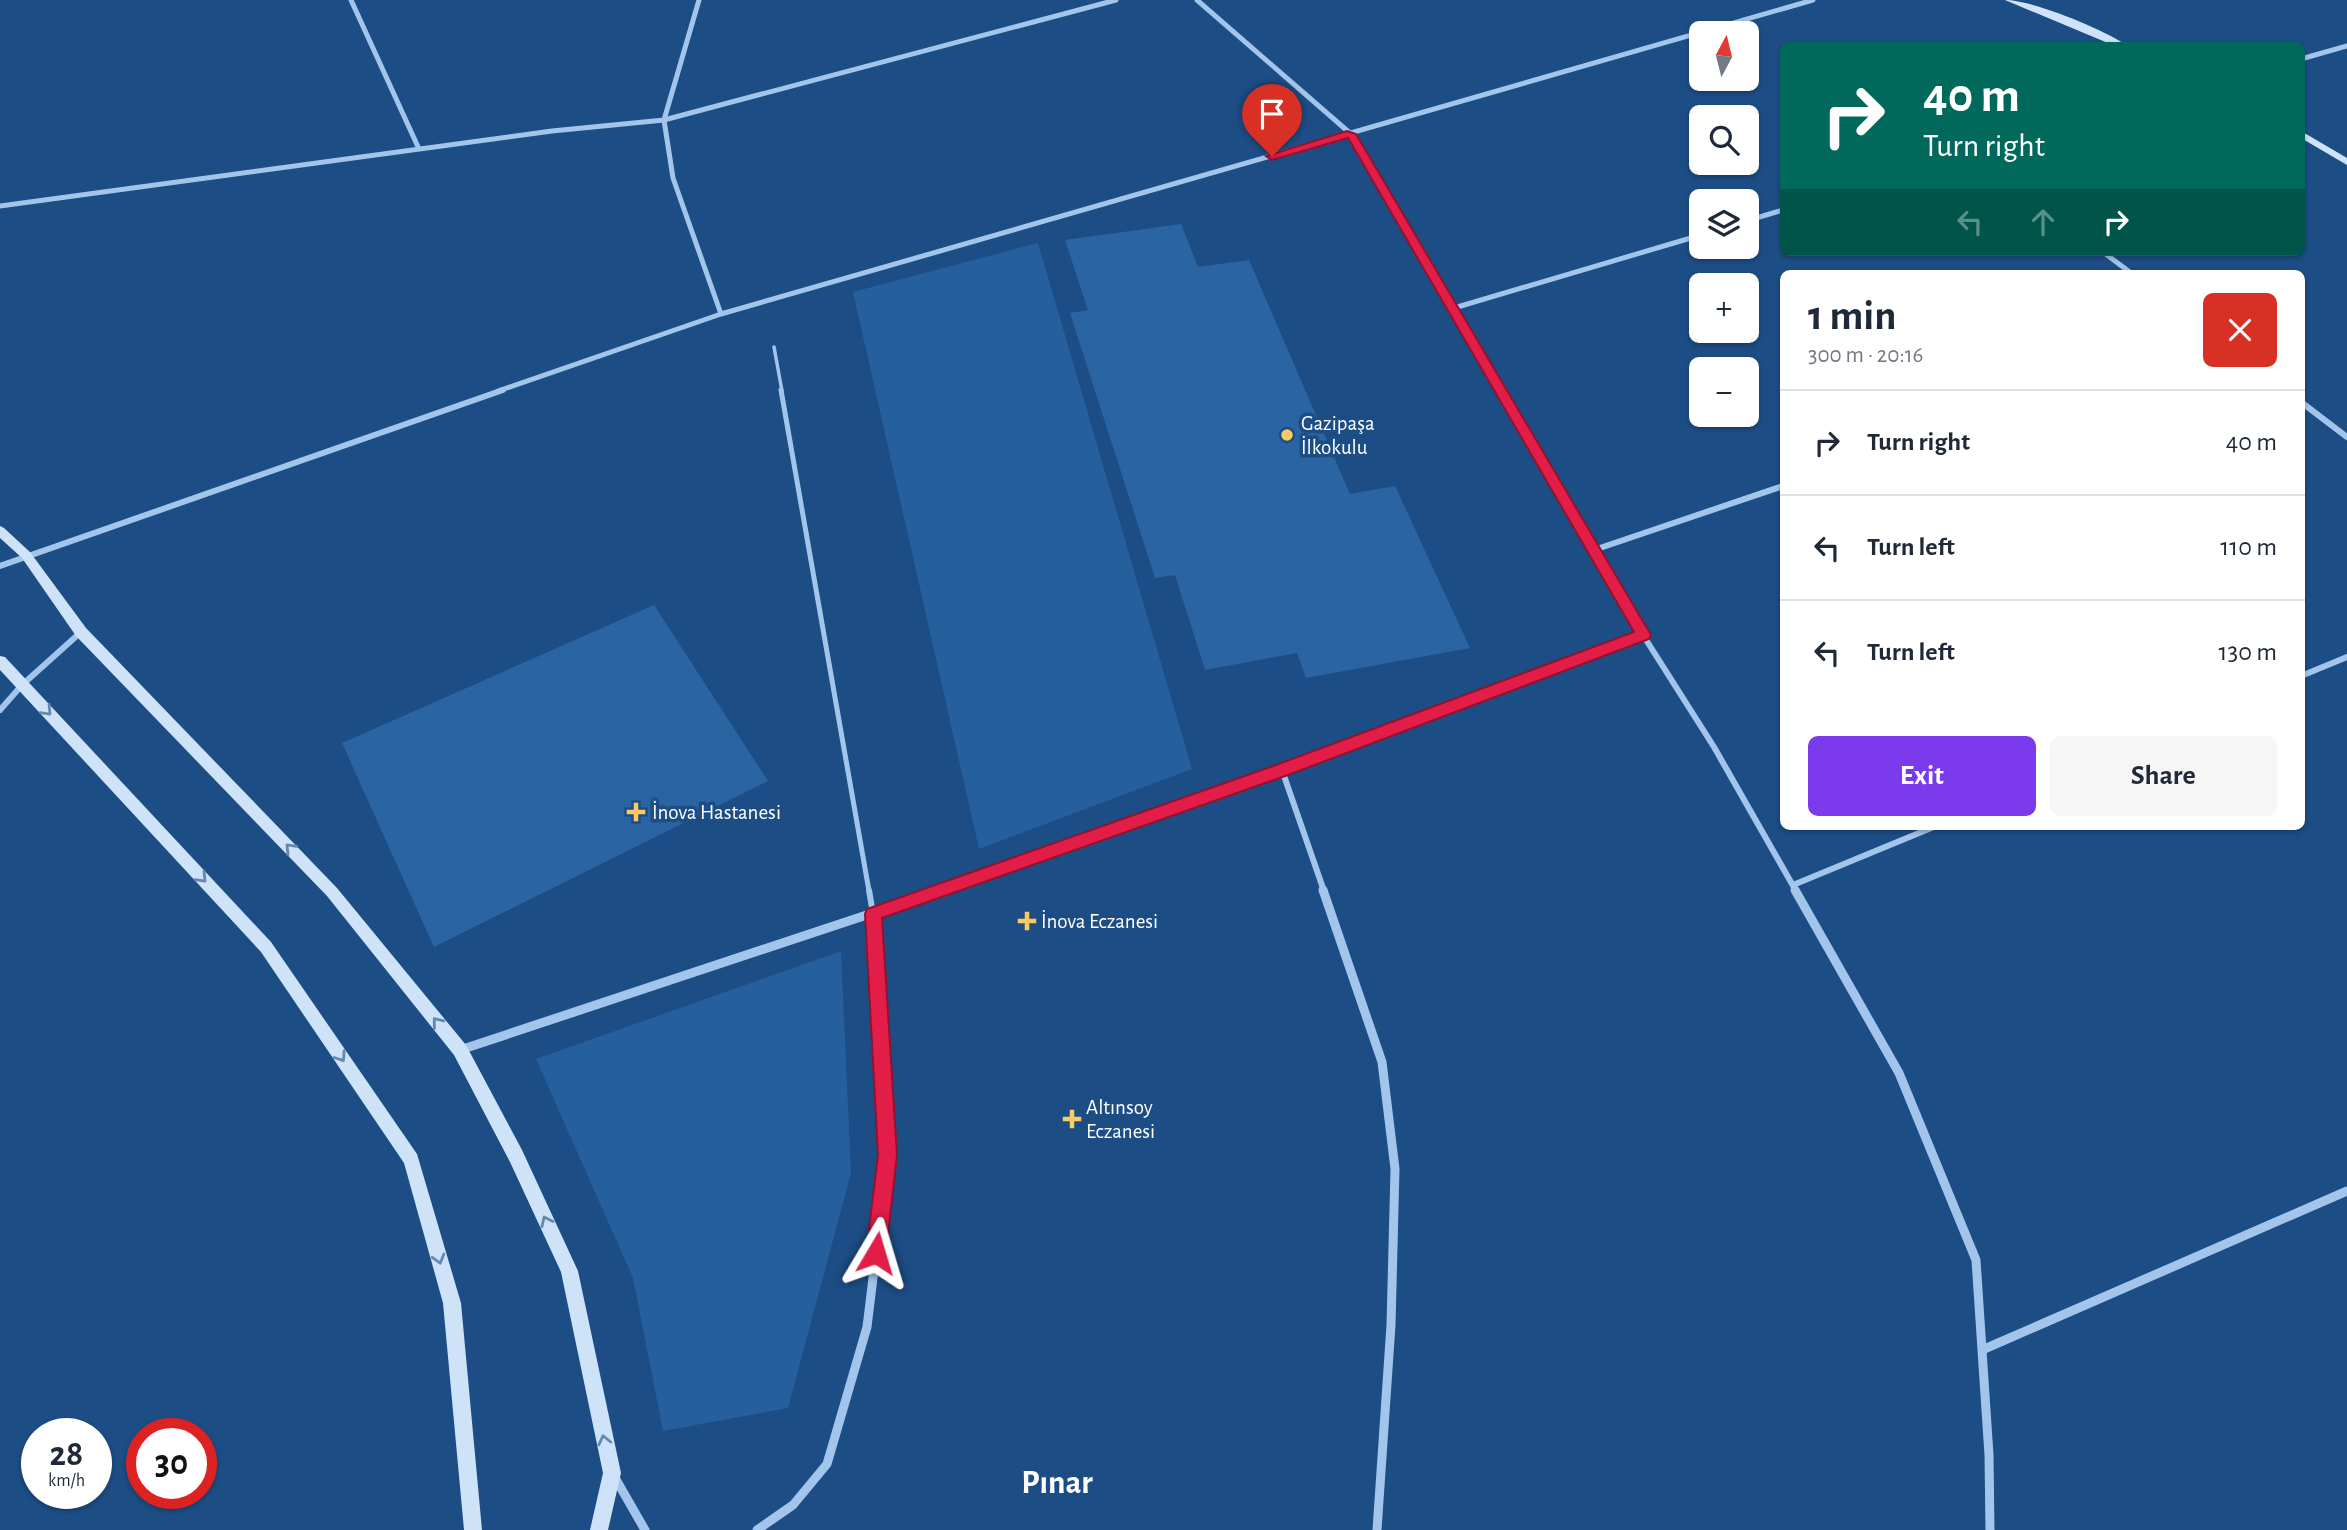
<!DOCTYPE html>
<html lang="en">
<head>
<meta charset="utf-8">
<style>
  :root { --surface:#fff; --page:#f6f6f7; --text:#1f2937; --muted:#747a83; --line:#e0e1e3; --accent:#7c3aed }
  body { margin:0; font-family:"Alegreya Sans",sans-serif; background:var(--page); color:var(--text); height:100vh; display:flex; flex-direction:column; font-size:26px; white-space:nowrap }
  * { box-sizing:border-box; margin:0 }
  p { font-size:23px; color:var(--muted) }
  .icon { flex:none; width:38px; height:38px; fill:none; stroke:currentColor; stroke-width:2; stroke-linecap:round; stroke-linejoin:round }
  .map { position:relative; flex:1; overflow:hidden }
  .side { position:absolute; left:1780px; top:270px; width:525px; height:560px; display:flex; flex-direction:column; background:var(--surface); border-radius:10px; box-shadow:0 2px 5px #0004 }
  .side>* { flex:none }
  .top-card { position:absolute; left:1780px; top:42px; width:525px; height:214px; border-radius:10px; box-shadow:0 2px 5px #0004; background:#00695c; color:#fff; overflow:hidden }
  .needle { width:46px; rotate:7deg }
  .buttons { position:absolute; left:1689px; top:21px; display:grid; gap:14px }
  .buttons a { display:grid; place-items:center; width:70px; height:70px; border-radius:10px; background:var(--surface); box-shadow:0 2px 5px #0004; font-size:35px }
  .speed { position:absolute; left:21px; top:1418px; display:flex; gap:14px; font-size:35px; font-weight:700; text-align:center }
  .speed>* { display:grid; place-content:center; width:91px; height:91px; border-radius:50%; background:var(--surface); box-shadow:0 2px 5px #0004; line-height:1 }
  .speed small { font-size:18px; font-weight:400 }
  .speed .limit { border:10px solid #d22; background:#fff; color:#111 }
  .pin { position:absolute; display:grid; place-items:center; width:60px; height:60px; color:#fff; margin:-72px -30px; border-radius:50% 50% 50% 0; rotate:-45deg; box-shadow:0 0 7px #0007 }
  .pin .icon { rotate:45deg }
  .me { position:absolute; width:77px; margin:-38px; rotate:7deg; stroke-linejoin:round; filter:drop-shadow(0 0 5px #0008) }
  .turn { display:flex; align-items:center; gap:24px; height:147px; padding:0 28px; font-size:32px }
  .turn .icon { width:91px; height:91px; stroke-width:2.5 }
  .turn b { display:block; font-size:49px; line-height:60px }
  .lanes { display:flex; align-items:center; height:66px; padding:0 28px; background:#0003; justify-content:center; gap:35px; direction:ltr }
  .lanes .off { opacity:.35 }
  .round { display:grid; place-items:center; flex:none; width:74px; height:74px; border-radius:10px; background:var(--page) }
  .overview { display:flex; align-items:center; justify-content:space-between; height:119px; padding:0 28px }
  h1 { font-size:42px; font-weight:700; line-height:52px }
  .action { display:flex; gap:14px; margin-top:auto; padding:14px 28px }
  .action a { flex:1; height:80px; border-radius:10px; background:var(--accent); color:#fff; font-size:28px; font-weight:700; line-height:80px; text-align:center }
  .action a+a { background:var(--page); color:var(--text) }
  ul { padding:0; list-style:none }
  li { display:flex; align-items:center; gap:21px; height:105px; padding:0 28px; border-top:2px solid var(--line) }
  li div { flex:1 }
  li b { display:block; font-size:26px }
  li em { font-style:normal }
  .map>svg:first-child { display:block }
  .green { fill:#255f9e }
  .building { fill:#2b64a3 }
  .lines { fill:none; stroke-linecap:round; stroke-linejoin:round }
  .lane-far2 { stroke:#a3c5eb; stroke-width:3.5 }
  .lane-far1 { stroke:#a3c5eb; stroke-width:5 }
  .lane { stroke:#a3c5eb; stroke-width:6 }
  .street-far2 { stroke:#a3c5eb; stroke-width:5 }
  .street-far1 { stroke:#a3c5eb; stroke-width:6 }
  .street { stroke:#a3c5eb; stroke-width:9 }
  .secondary { fill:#cee2f8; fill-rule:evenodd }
  .oneway { stroke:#6389b3 }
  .route { fill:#e11d48; stroke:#92132f; stroke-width:2 }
  .poi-dot { fill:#fcca60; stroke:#1c4d85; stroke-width:2.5 }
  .labels { text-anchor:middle; stroke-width:7; stroke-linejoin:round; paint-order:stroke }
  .poi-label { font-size:21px; fill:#fff; stroke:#1c4d85; text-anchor:start }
  .near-district-label { font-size:33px; font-weight:bold; fill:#fff; stroke:#1c4d85 }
</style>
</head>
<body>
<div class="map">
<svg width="2347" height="1530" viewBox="0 0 2347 1530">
  <rect width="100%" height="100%" fill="#1c4d85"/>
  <path class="green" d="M1038 243 1192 769 979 849 853 292Z
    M841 951 851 1173 788 1408 663 1431 633 1278 536 1059Z"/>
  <path class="building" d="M1181 224 1198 267 1249 260 1350 494 1395 486 1470 648 1306 678 1297 653 1205 670 1175 575 1155 578 1070 313 1088 310 1065 240Z
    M654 605 768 781 434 947 342 743Z"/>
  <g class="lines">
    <path class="lane-far2" d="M774 347 782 391"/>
    <path class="lane-far1" d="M781 390 869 891"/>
    <path class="lane" d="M869 890 873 914"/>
    <path class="street-far2" d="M351 0 419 149
      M699 0 664 120 673 178 721 314
      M1197 0 1351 134 1501 391
      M2301 59 2347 46
      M0 206 552 131 664 120 1116 0
      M1746 221 1783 210
      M2103 252 2131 273
      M1454 308 1701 235
      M498 391 721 314 1813 0"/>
    <path class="street-far1" d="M1500 390 1643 635 1714 747 1796 891
      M2301 402 2347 437
      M1594 550 1783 486
      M0 566 503 390
      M2301 676 2347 657
      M0 710 22 685 81 632
      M1282 770 1324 891
      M1793 885 1936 826
      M937 891 1282 770 1643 635"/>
    <path class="street" d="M1323 890 1382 1062 1395 1169 1391 1325 1377 1530
      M1795 890 1899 1073 1976 1260 1989 1455 1990 1530
      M460 1050 942 890
      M1982 1350 2347 1191
      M614 1476 645 1530
      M757 1530 793 1505 827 1464 867 1327 888 1155 873 914"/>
    <path class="secondary" d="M2005 0C2033 0 2105 30 2128 46H2115Z
      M2301 131 2347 158V165L2301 138Z
      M0 526 4 528 30 552 86 628 337 888 466 1045 522 1150 578 1271 621 1473 608 1530H590L603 1473 561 1272 510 1162 454 1055 327 896 76 636 22 558 0 538Z
      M0 656 5 657 271 942 417 1154 461 1303 482 1530H464L443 1303 404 1163 261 952 0 670Z"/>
  </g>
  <defs><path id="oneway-chevron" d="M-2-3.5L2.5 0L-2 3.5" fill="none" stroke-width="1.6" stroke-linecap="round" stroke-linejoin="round" transform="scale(1.75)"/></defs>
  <g class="oneway">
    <use href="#oneway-chevron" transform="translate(47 711) rotate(47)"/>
    <use href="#oneway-chevron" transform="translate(290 848) rotate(-134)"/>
    <use href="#oneway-chevron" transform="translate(202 878) rotate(47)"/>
    <use href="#oneway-chevron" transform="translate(437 1022) rotate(-129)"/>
    <use href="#oneway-chevron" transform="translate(341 1057) rotate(56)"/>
    <use href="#oneway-chevron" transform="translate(546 1221) rotate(-115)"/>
    <use href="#oneway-chevron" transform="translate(439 1259) rotate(74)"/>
    <use href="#oneway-chevron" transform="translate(604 1440) rotate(-103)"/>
  </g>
  <path class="route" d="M1347 131 1356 134 1651 635 1649 639 1288 775 882 918 897 1155 886 1253 883 1260 876 1263 869 1260 866 1253 878 1155 865 914 867 909 1276 765 1634 632 1348 138 1272 160 1266 156Z"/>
  <g class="poi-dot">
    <circle cx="1287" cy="435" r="7"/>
    <path d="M632.5 801.5h7v7h7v7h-7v7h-7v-7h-7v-7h7z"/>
    <path d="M1023.5 910.5h7v7h7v7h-7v7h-7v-7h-7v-7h7z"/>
    <path d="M1068.5 1108.5h7v7h7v7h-7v7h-7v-7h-7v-7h7z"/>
  </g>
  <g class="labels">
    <g class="poi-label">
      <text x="1301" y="430">Gazipaşa<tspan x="1301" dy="24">İlkokulu</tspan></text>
      <text x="652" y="819">İnova Hastanesi</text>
      <text x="1041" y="928">İnova Eczanesi</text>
      <text x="1086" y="1114">Altınsoy<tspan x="1086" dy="24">Eczanesi</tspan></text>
    </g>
    <g class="near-district-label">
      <text x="1057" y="1493">Pınar</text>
    </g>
  </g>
</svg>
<div class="buttons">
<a><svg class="needle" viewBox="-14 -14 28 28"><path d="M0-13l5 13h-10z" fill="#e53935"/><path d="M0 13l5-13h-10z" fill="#747a83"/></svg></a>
<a><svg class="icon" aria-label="search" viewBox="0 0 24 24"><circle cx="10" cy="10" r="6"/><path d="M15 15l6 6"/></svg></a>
<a><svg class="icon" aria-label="layers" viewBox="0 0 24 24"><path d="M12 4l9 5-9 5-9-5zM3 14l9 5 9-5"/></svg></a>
<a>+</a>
<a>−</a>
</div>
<div class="speed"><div>28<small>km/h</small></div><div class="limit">30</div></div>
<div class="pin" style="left:1272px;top:156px;background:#d93025"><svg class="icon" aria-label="arrive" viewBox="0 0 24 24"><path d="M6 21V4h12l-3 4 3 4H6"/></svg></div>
<svg class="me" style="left:876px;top:1253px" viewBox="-20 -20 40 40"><path d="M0-17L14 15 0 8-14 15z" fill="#e11d48" stroke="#fff" stroke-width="4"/></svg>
<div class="top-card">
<div class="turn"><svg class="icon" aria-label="right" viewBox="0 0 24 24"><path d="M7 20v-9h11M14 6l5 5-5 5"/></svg><div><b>40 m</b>Turn right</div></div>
<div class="lanes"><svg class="icon off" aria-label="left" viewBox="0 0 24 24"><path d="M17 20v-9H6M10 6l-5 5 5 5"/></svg><svg class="icon off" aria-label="ahead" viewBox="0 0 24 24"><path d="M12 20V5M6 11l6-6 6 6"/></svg><svg class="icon" aria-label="right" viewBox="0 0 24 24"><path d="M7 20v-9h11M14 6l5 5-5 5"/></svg></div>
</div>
<section class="side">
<div class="overview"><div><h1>1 min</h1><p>300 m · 20:16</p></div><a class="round" style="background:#d93025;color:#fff"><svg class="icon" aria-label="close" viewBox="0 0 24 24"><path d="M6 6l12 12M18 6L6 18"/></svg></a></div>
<ul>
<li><svg class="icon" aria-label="right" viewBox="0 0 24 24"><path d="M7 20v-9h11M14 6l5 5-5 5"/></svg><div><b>Turn right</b></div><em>40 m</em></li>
<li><svg class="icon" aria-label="left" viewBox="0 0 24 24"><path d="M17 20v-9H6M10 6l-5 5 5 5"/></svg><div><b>Turn left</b></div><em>110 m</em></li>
<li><svg class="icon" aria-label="left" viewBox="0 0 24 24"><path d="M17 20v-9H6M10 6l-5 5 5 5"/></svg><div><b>Turn left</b></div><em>130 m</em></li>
</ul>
<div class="action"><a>Exit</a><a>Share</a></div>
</section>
</div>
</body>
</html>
